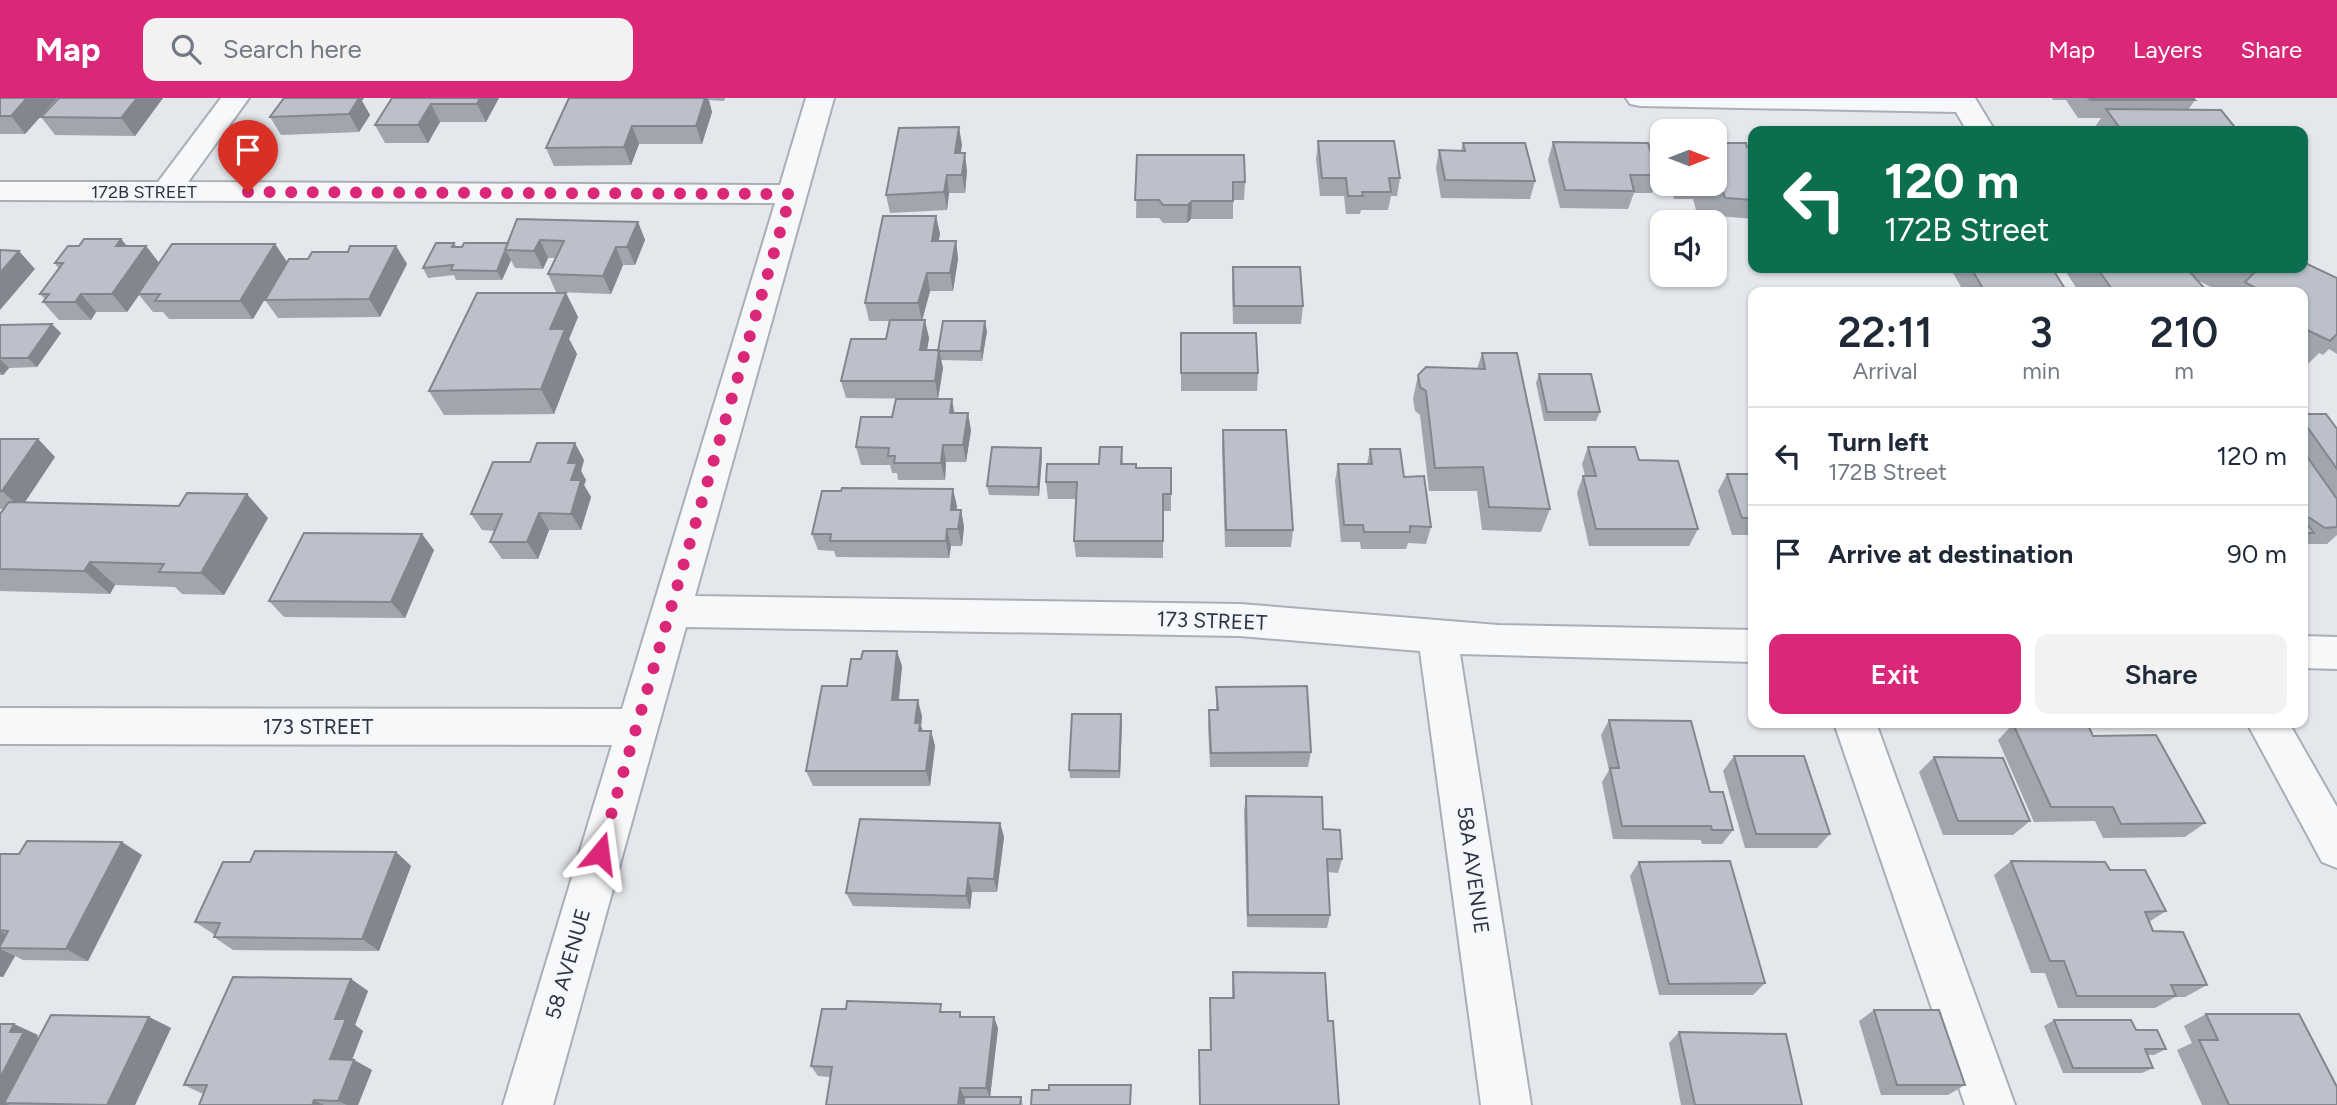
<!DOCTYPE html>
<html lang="en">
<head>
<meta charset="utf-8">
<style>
  :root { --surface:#fff; --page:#f2f2f3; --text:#1f2937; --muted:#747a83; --line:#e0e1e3; --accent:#db2777 }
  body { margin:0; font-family:Figtree,sans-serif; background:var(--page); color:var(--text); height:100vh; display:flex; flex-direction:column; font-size:26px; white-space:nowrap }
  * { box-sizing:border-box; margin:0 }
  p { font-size:23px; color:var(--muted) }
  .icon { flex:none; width:38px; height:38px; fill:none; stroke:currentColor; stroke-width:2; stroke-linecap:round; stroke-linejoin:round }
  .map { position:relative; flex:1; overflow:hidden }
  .drawer { position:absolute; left:1748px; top:189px; width:560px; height:441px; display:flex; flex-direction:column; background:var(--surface); border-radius:14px; box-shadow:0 2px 5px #0004 }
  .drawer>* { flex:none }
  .banner { position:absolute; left:1748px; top:28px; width:560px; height:147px; border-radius:14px; box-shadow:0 2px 5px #0004; background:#0b6e4f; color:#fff; overflow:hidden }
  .needle { width:46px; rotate:90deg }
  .controls { position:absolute; left:1650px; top:21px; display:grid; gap:14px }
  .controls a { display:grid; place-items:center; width:77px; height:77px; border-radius:14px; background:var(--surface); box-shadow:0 2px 5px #0004; font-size:35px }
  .pin { position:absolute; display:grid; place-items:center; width:60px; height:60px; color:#fff; margin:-72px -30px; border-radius:50% 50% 50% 0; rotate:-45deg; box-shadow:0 0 7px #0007 }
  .pin .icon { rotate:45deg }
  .me { position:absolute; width:77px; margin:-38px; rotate:16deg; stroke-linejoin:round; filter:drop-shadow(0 0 5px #0008) }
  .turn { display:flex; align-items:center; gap:24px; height:147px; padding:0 21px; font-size:32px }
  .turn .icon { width:91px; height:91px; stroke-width:2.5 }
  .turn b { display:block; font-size:49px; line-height:60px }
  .eta { display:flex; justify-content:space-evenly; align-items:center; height:119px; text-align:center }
  .eta b { font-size:42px; font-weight:600; line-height:49px }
  .primary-button { display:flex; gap:14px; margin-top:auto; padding:14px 21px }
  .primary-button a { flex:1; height:80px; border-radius:14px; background:var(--accent); color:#fff; font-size:28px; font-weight:600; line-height:80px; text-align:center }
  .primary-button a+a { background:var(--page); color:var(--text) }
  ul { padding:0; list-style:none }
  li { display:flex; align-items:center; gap:21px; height:98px; padding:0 21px; border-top:2px solid var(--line) }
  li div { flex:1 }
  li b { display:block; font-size:26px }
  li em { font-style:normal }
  header { display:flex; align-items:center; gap:42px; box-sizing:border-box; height:98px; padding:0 35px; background:var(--accent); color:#fff }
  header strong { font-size:33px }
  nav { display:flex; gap:38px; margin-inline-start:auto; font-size:24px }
  .search { width:490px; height:63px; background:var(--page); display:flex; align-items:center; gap:18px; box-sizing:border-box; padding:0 24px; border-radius:14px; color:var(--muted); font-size:26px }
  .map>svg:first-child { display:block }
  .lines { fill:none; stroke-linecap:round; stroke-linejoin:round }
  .minor-casing { stroke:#a9aeb7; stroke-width:4 }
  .minor { fill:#f7f8fa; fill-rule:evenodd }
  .wall { fill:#a1a5ae }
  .shaded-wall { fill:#83868d }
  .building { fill:#bbc0ca; stroke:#83868d; stroke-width:2 }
  .route { stroke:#db2777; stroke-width:12; stroke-dasharray:0 21.6 }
  .labels { text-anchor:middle; stroke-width:5; stroke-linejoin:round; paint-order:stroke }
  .far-street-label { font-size:18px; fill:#2b3445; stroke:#f4f6f9 }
  .street-label { font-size:21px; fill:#2b3445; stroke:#f4f6f9 }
</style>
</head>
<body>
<header>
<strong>Map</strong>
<div class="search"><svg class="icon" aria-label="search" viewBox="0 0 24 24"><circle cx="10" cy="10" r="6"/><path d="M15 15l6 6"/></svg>Search here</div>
<nav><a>Map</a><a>Layers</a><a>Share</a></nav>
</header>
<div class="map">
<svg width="2337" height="1007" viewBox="0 0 2337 1007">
  <rect width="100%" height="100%" fill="#e4e7ec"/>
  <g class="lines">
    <defs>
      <path id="minor" d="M221 0H249L188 84 780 87 806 0H834L695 498 1240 506 1498 527 1754 532V564L1460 556 1531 1007H1481L1420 553 1240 538 686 529 553 1007H503L612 647 0 646V610L622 611 775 105 0 102V84H158Z
        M1626 0H1975L1995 33H1967L1956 14 1640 8 1630 6Z
        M2303 538 2337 539V571L2303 570Z
        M1834 625H1876L2015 1007H1965Z
        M2247 625H2289L2337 709V770L2322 764Z"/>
    </defs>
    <use href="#minor" class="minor-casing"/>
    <use href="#minor" class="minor"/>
  </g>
  <path class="wall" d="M0 0H57L25 36H0Z
    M163 0 135 38 55 37 41 19Z
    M392 0H499L486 24H440L428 45H385L375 27Z
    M569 0H725L724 3 709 2 712 14 702 46H639L631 67 554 68 546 50Z
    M2052 0H2193L2195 2 2188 12 2238 33H2097L2095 29 2101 20H2078L2066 2H2053Z
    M362 3 370 17 359 34 281 37 270 19Z
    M1318 43 1400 80 1397 98H1391L1388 112H1361L1360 116H1346L1344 98H1320L1316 61Z
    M1553 44 1658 77 1652 95H1634L1628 111 1560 110 1548 62Z
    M1463 45 1535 83 1530 101 1441 100 1436 70 1439 52 1461 53Z
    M962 47 960 55 967 73 965 95H949L947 112 890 115 886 97Z
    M1747 49H1754V121L1718 118 1715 112H1696L1693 101H1674L1669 86H1715Z
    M1137 57 1245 84 1244 102H1233V121H1191L1187 125H1163L1159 120H1136Z
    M936 118 940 136 938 143H956L958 161 953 193H930L922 222 929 240 927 252H938L987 233 982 263 941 262 943 270 938 301 846 300 841 283 886 241 889 223H869L865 205Z
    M638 124 645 142 635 167H623L611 196 556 194 548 176 555 160H548L543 171 515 170 511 162 502 182H456L454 177 428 180 423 170 454 145 457 149 508 145Z
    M121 141 127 148H146L159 165 275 146 287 164 253 221H169L163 214H153L139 197 127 214H96L91 222H59L43 204 45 201 40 196 59 171 55 165 79 148Z
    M396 148 407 166 380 219 278 220 265 202 308 161 348 154Z
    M1233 169 1303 208 1301 226H1233L1232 187Z
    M1950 170H2052L2067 194H1964Z
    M2065 170H2303L2337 180V256L2329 251 2323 257 2319 255 2306 268 2303 266V194H2221L2197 182 2208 194H2079L2064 171Z
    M566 195 578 219 569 241 577 256 554 316 444 317 429 293Z
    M0 227 61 235 37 269 9 270 3 277H0Z
    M1181 235 1258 275 1257 293H1181Z
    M1482 255 1550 411 1541 434 1482 432 1477 393H1429L1420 317 1415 313 1413 301 1418 277 1477 271Z
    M1539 276 1600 314 1596 323H1544L1536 285Z
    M954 315 971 332 966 364H946L945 382H898L897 375H892L890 367H861L856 349 892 319Z
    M2303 316 2337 331V437L2327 446H2306L2303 444Z
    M1223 332 1293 432 1291 449H1225L1222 349Z
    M0 341H38L55 359 25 404 268 420 224 497 182 496 175 489 115 487 110 496 0 493V416L4 411H0Z
    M1122 349 1123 366 1136 370H1171V413H1163V460L1076 459 1074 443 1076 401H1048L1046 384 1099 366Z
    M1588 349 1639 362 1698 431 1689 448H1589L1577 395 1583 378H1585L1582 366Z
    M1370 351 1404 379 1431 429 1426 446 1408 445 1406 451H1361L1360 444H1341L1335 383 1338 366H1367Z
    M1042 359 1039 398 989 397 987 388Z
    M584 362 581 373 586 382 584 387 591 399 581 432H549L538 461H502L490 444 495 433 482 432 471 416 530 364Z
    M1727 376H1754V437H1732L1718 393Z
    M957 408 956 412H961L964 429 962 448H951L949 460 836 459 834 453 818 452 812 436Z
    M434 452 405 520 284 519 269 503Z
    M902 568 899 602 922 618 921 628 923 633H931L935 648 930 688H813L806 673 847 588Z
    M1216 589 1311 654 1308 669H1210L1208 627 1209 612H1216Z
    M1609 622 1710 694 1733 732 1722 746H1702L1701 742 1613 741 1602 684 1609 672 1601 637Z
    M1122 624 1120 680H1070L1069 672Z
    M2013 626 2093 638 2205 725 2185 739 2103 740 2095 723 2034 724 1998 642Z
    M1734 658 1830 736 1817 750H1745L1723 673Z
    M1934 659 2030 723 2013 737H1943L1919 674Z
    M1246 698 1323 731 1342 761 1338 775 1327 774 1330 817 1327 830 1247 829 1244 713Z
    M1000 725 1004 739 997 794H972L970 811 853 808 846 795Z
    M396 754 411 768 379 853 233 852 214 839 215 837 195 824 250 764Z
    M0 756 142 757 88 863 23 862 15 858 3 879H0Z
    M2011 763 2110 772 2166 813 2149 824 2153 833 2207 887 2185 899H2175L2155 910H2058L2045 875H2031L1994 777Z
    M1639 764 1765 885 1753 897H1659L1630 778Z
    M1233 874 1328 923 1339 1007H1199V952H1210V900H1232V886Z
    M351 881 368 893 355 927 363 933 352 962H354L372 972 358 1007H199L203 996 184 987Z
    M1874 912 1965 987 1948 997H1881L1859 923Z
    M944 914 998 930 990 999H1021L1023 1007 830 979 818 978 811 968Z
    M2206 916 2337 1007H2202L2177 952 2192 945 2184 928Z
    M149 919 171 930 135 1007H0L38 937 37 939 39 940Z
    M2054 922 2136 932 2166 951 2154 957H2147L2153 970 2142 975H2063L2044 928Z
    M1679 934 1802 1007H1681L1669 945Z"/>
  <path class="shaded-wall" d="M27 0H57L25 36 11 18Z
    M137 0H163L135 38 121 20Z
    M343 0H364L362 3 370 17 359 34 349 16Z
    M480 0H499L486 24 477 6Z
    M705 0H708L712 14 702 46 696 28Z
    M431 6 440 24 428 45 418 27Z
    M632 28 639 46 631 67 624 49Z
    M959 29 962 47 958 73 955 55Z
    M965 55 967 73 965 95 962 77Z
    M947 77 949 95 947 112 944 94Z
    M1192 103 1191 121 1187 125 1188 107Z
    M936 118 940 136 935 161 932 143Z
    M638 124 645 142 635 167 627 149Z
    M121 141 136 159 116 148Z
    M540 142 548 160 543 171 534 153Z
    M956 143 958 161 953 193 950 175Z
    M275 146 287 164 253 221 240 203Z
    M146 148 160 166 138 196 139 197 127 214 112 196Z
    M396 148 407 166 380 219 369 201Z
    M616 149 623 167 611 196 603 178Z
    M19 153 35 171 0 212V175Z
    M506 153 511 162 502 182 497 173Z
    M927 175 930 193 922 223 918 205Z
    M566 195 578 219 569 241 577 256 554 316 541 291 550 231Z
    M81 196 96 214 91 222 75 204Z
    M925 222 929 240 924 270 920 252Z
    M985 223 987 233 982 263 981 253Z
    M52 226 61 235 37 269 28 260Z
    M939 252 943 270 938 301 935 283Z
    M0 261 9 270 3 277 0 274Z
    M952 301 955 319 950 315Z
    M968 315 971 332 966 364 963 347Z
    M38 341 55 359 21 410 2 393Z
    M575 345 584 362 581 373 586 382 584 387 591 399 581 432 571 416 568 365Z
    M943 347 946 364 945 382 941 365Z
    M1041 350 1042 359 1039 398 1038 389Z
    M953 391 957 408 954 429 951 412Z
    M247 396 268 420 224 497 201 475Z
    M961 412 964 429 962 448 958 431Z
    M539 415 549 432 538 461 527 444Z
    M947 431 951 448 949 460 946 443Z
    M422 436 434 452 405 520 391 504Z
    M90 464 115 487 110 496 84 473Z
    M897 553 902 568 897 618 892 602Z
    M918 602 922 618 921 628 925 640 915 625Z
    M1121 616 1122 624 1120 680 1119 673Z
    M931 633 935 648 930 688 926 673Z
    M1000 725 1004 739 997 794 994 781Z
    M122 744 142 757 88 863 66 851Z
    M396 754 411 768 379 853 362 841Z
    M968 780 972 794 970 811 966 798Z
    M0 833 23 845 0 850Z
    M0 851 15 858 3 879 0 878Z
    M351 881 368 893 355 927 363 933 348 972 330 961 335 921Z
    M149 919 171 930 135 1007H107Z
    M994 919 998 930 990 1000 986 990Z
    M14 926 38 937 37 939 48 945 4 1005 10 1007H0V980L10 934Z
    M354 962 372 972 358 1007H347L338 1003Z
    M960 990 965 1000 964 1007H958Z
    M314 1002 324 1007H312Z"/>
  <path class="building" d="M0 0H27L11 18H0Z
    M59 0H137L121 20 41 19Z
    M284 0H359L349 16 270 19Z
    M392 0H480L477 6H431L418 27H375Z
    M569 0H705L696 28H632L624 49 546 50Z
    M2088 0H2193L2195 2H2090Z
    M2106 11 2221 12 2238 33H2122Z
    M959 29 955 55H965L962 77H947L944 94 886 97 899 30Z
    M1318 43H1394L1400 80H1389L1391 94H1362L1363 98H1348L1346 80H1322Z
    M1553 44 1648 45 1658 77H1630L1634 93 1565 92Z
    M1463 45H1525L1535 83 1445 82 1439 52 1465 53Z
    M1715 45H1746L1747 49H1754V102L1725 100 1723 94H1704L1701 86H1715Z
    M1137 57H1244L1245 84H1233V103H1192L1188 107H1163L1159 102H1135Z
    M883 118H936L932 143H956L950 175H927L918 205H865Z
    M517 121 638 124 627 149H616L603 178 548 176 564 143 540 142 534 153 505 152Z
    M84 141H121L116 148H146L112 196H81L75 204H43L49 196H40L63 165H55L68 148H79Z
    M436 145H454L452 149H462L464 145H508L497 173 451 172 453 167 423 170Z
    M172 146H275L240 203H155L160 196H138Z
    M350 148H396L369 201 265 202 289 161H308L312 154H348Z
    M0 152 19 153 0 175Z
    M2303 164 2337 180V236L2330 243 2303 230V194H2249L2254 189 2245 184 2254 175 2243 170H2303Z
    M1233 169H1300L1303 208H1234Z
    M1971 170H2052L2067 194H1985Z
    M2097 170H2186L2208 194H2114Z
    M477 195H566L550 231H565L541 291 429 293Z
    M890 222H925L920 252H939L935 283H841L851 241H886Z
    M943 223H985L981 253H938Z
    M52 226 28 260H0V227Z
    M1181 235H1256L1258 275H1181Z
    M1482 255H1517L1550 411 1489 409 1483 369 1435 370 1426 293 1420 289 1418 277 1426 269 1485 271Z
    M1539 276H1591L1600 314H1547Z
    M896 301H952L950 315H968L963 347H943L941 365H894L895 358H888L889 350 856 349 861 319H892Z
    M2303 316H2326L2337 331V371L2303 323Z
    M1223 332H1286L1293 432H1226Z
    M0 341H38L2 393H0Z
    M537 345H575L568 365H577L571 382H581L571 416 539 415 527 444H490L502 416H471L493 364H530Z
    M992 349 1041 350 1038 389 987 388Z
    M1100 349H1122L1121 366H1136V370H1171V396H1163V443H1074L1077 384H1046L1047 366H1099Z
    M1588 349H1635L1639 362 1678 363 1698 431H1596L1583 378H1596Z
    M1370 351H1400L1404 379 1424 378 1431 429 1410 428V434H1364L1363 427H1344L1338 366H1372Z
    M2303 353 2337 401V429L2325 430 2310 420 2303 421 2314 435H2303Z
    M1727 376H1754V420H1742Z
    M842 390 953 391 951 412H961L958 431H947L946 443H830L831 436H812L822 393H841Z
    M187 395 247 396 201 475 159 474 164 466 90 464 84 473 0 471V416L9 404 179 408Z
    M304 435 422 436 391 504 269 503Z
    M863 553H897L892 602H918L915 625H920L919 633H931L926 673H806L822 588H847L851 561H861Z
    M1307 588 1311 654 1211 655 1209 612H1218L1216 589Z
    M1072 616H1121L1119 673 1069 672Z
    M1609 622 1691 623 1710 694H1723L1733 732H1712L1711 728H1622L1610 670H1619Z
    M2087 625 2093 638 2156 637 2205 725 2121 726 2113 709H2051L2013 626Z
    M1734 658H1804L1830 736H1756Z
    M1934 659 2003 660 2030 723H1958Z
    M1246 698 1322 699 1323 731 1340 732 1342 761H1327L1330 817H1248Z
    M860 721 1000 725 994 781 968 780 966 798 846 795Z
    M27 743 122 744 66 851 0 850V848L8 833 0 832V756H19Z
    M255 753 396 754 362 841 214 839 220 825 195 824 223 764H250Z
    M1730 763 1765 885 1669 886 1639 764Z
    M2011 763 2105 764 2110 772H2145L2166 813 2145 814 2153 833 2183 834 2207 887H2171L2176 898H2077L2064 863H2050Z
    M1233 874 1325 875 1328 923H1333L1339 1007H1200L1199 952H1211L1210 900H1234Z
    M233 879 351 881 335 921H346L330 961 354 962 338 1003 314 1002 312 1007H199L207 987H184Z
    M847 903 941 906 940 914H960V919H994L986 990H960L958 1007H826L832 969 811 968 822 911H846Z
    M1874 912H1939L1965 987H1897Z
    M2206 916H2299L2337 989V1007H2229L2199 942H2218Z
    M51 917 149 919 107 1007 4 1005Z
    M2054 922H2131L2136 932H2157L2166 951H2145L2153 970H2073Z
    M0 926H14L10 934H24L0 980Z
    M1679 934 1786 936 1802 1007H1695Z
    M1049 987H1131L1130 1007H1031L1032 992H1049Z
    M964 999H1021L1020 1007H964Z"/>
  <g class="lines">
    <path class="route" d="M248 94 791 96 600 755"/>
  </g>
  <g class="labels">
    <g class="far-street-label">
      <text x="144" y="100">172B STREET</text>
    </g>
    <g class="street-label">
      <text transform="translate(1212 523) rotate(2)" y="7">173 STREET</text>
      <text x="318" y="636">173 STREET</text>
      <text transform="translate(1473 772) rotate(82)" y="7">58A AVENUE</text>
      <text transform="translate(568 866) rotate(-74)" y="7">58 AVENUE</text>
    </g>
  </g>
</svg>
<div class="controls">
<a><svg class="needle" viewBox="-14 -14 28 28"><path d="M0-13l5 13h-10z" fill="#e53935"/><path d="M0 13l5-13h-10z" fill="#747a83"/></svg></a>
<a><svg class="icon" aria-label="sound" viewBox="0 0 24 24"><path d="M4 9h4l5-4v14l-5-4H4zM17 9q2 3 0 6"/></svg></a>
</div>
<div class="pin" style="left:248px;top:94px;background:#d93025"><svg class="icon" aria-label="arrive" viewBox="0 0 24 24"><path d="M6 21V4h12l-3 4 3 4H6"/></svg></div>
<svg class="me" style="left:600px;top:755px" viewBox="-20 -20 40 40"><path d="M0-17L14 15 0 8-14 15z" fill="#db2777" stroke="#fff" stroke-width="4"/></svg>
<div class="banner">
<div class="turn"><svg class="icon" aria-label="left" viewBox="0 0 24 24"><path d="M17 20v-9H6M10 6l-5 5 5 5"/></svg><div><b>120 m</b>172B Street</div></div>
</div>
<section class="drawer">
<div class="eta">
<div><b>22:11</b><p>Arrival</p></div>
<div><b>3</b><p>min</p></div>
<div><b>210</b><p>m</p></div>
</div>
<ul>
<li><svg class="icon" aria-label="left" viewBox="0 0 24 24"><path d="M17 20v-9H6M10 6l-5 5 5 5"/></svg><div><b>Turn left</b><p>172B Street</p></div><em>120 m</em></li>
<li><svg class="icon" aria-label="arrive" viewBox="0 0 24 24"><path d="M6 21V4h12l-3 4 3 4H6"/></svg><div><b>Arrive at destination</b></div><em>90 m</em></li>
</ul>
<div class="primary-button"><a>Exit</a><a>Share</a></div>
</section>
</div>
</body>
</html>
